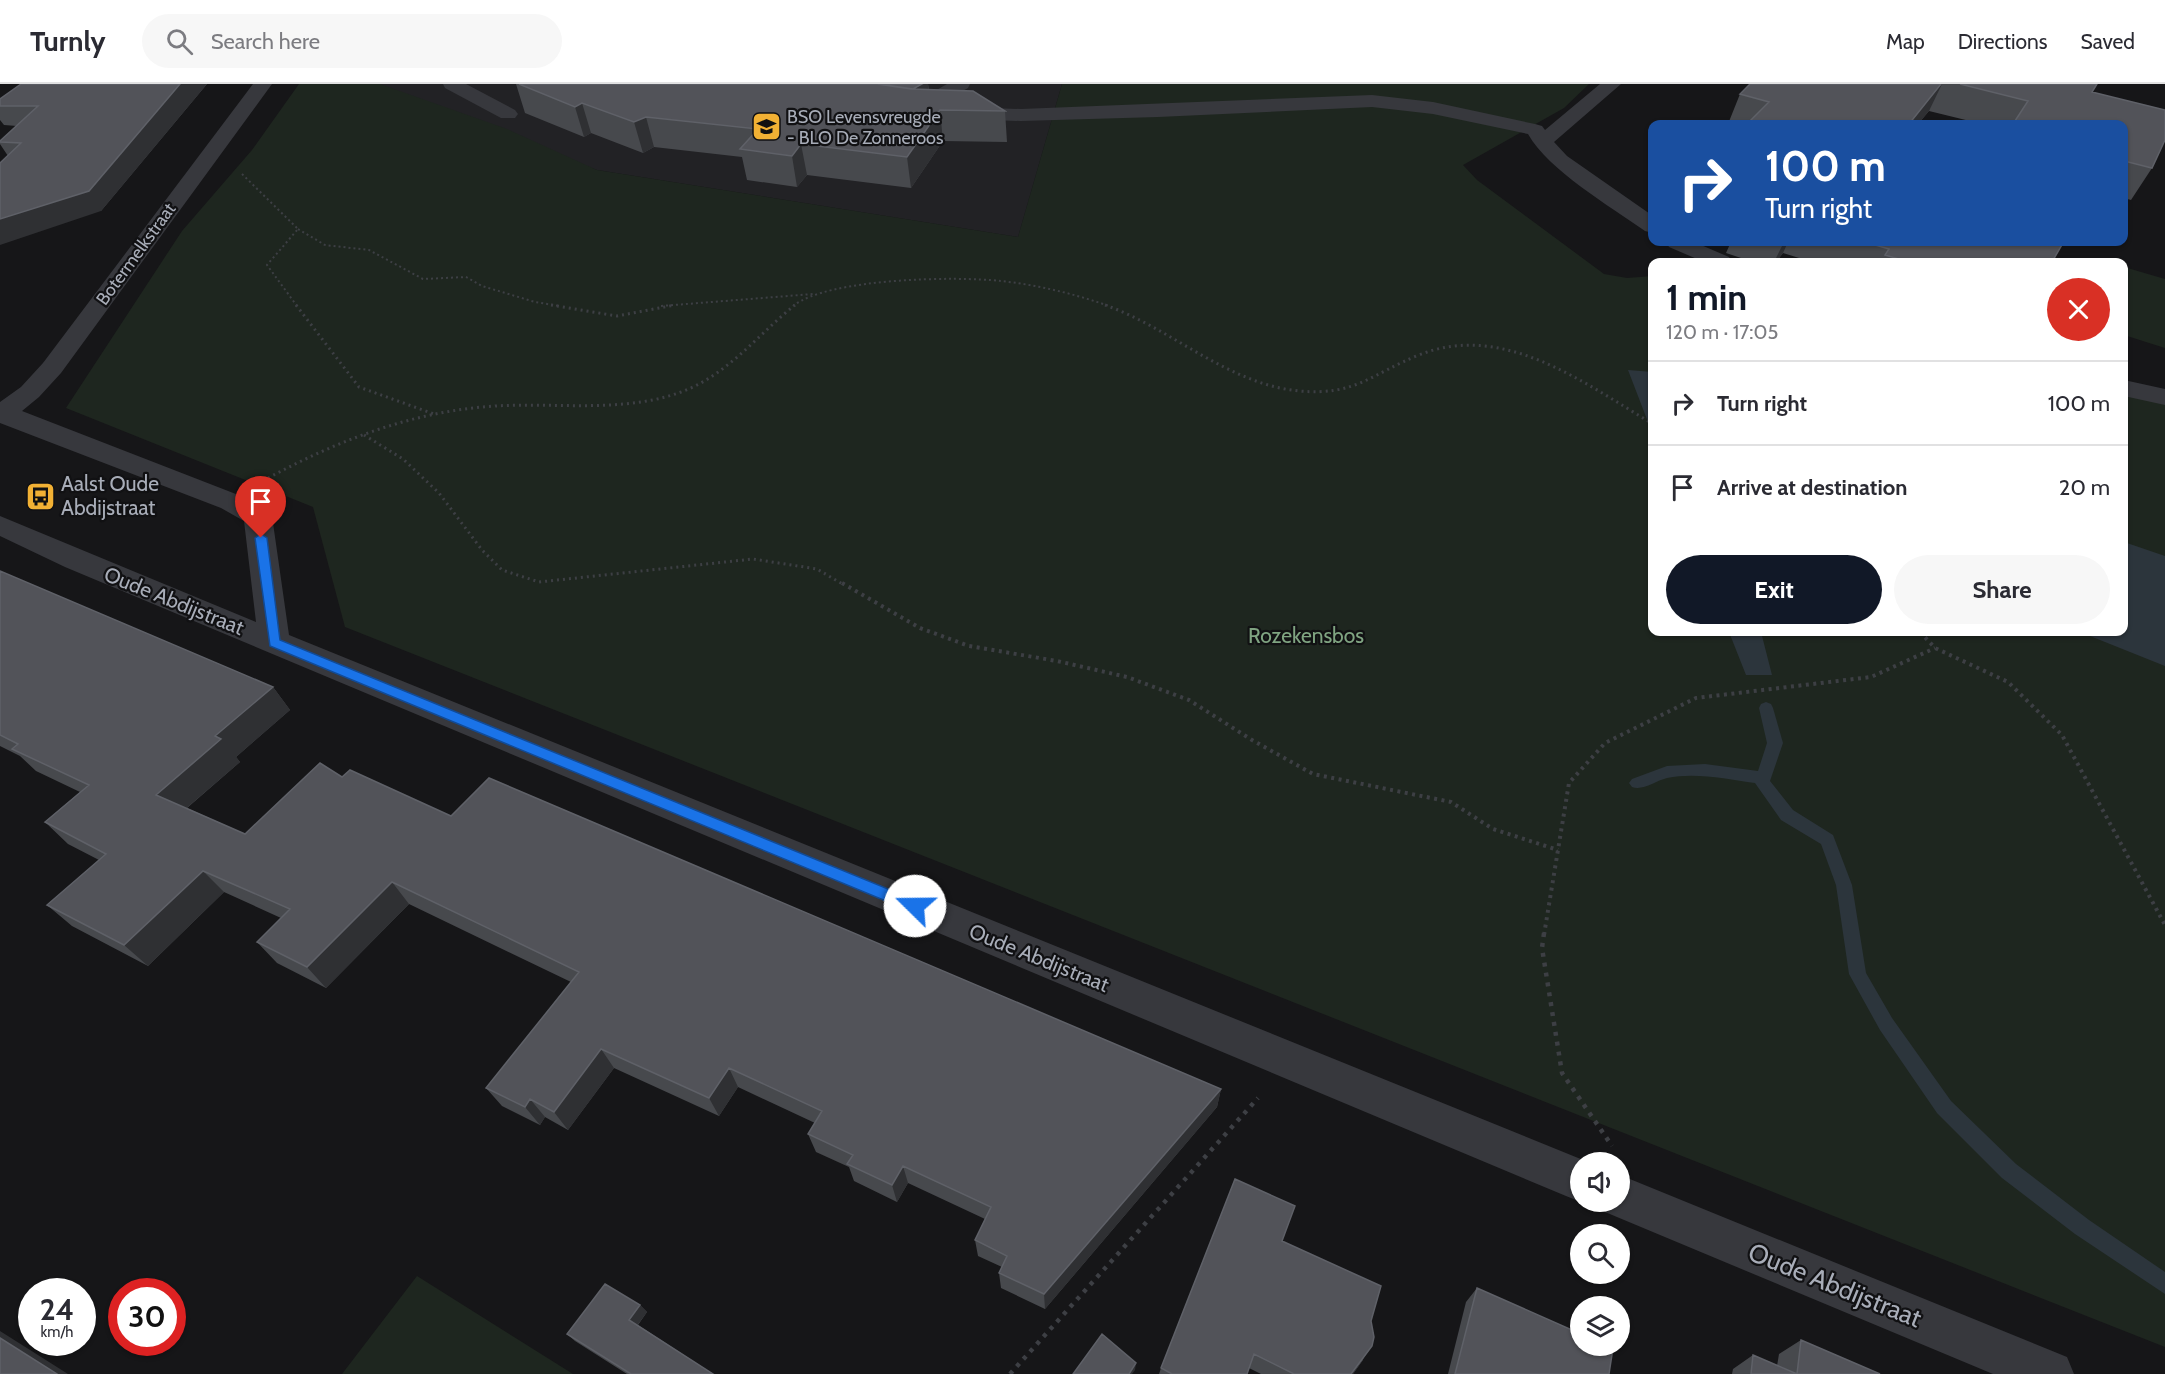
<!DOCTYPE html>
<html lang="en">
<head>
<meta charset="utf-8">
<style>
  :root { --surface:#fff; --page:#f7f7f7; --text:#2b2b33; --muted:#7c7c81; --line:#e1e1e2; --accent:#111827 }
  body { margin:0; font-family:Cabin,sans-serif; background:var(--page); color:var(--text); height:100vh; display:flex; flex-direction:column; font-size:22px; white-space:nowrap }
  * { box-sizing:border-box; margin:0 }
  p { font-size:20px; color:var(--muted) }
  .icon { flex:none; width:33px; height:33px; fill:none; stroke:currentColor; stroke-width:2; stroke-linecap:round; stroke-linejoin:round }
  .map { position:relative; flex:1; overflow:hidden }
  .details { position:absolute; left:1648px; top:174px; width:480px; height:378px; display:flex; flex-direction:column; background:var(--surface); border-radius:12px; box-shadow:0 2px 4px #0004 }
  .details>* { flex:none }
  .top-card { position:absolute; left:1648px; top:36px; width:480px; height:126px; border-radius:12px; box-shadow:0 2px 4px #0004; background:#1a4fa0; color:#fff; overflow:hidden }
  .tools { position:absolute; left:1570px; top:1068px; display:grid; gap:12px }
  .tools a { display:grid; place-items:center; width:60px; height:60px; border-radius:50%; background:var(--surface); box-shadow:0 2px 4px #0004; font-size:30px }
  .speed { position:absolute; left:18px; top:1194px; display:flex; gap:12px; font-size:30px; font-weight:700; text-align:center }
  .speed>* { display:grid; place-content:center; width:78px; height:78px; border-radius:50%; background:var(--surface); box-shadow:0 2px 4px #0004; line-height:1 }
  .speed small { font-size:15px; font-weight:400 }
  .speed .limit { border:9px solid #d22; background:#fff; color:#111 }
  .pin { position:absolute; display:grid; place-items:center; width:51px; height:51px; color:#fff; margin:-62px -26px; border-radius:50% 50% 50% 0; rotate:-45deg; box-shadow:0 0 6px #0007 }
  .pin .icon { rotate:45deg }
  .me { position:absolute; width:66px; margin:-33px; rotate:292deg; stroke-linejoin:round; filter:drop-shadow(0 0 4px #0008) }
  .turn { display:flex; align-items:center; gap:21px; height:126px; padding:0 18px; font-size:27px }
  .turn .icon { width:78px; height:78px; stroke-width:2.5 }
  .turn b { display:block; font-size:42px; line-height:51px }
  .round { display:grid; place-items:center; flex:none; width:63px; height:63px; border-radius:32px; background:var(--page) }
  .headline { display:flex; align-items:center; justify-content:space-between; height:102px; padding:0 18px }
  h1 { font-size:36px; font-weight:800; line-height:45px; color:var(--accent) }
  .button { display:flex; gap:12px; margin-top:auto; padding:12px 18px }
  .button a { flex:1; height:69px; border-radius:36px; background:var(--accent); color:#fff; font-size:24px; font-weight:800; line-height:69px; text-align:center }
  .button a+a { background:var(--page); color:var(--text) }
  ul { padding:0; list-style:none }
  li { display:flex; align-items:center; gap:18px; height:84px; padding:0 18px; border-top:2px solid var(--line) }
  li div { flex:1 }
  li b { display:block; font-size:22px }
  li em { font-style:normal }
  header { display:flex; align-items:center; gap:36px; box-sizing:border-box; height:84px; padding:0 30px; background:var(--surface); border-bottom:2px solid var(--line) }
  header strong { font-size:28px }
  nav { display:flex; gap:33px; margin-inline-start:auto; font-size:21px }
  .search { width:420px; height:54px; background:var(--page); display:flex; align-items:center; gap:15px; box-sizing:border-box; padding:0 21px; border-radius:33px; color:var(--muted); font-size:22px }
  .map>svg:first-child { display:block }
  .built { fill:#222225 }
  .green { fill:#1e261f }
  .water { fill:#2c353c }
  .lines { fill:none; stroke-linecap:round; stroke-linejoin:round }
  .stream { fill:#2c353c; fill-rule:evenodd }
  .path-far3 { stroke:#3d3f44; stroke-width:2; stroke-dasharray:2 3; stroke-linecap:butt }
  .path-far2 { stroke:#3d3f44; stroke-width:3; stroke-dasharray:2 4; stroke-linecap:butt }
  .path-far1 { stroke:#3d3f44; stroke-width:4; stroke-dasharray:3 4.5; stroke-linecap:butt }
  .path { stroke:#3d3f44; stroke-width:4.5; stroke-dasharray:4 6; stroke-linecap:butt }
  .minor { fill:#37383d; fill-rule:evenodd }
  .wall { fill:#47494d }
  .shaded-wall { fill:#2f3033 }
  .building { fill:#525359; stroke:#5f6168; stroke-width:1.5 }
  .route { fill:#1a73e8; stroke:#114b97; stroke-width:1.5 }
  .labels { text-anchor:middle; stroke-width:4.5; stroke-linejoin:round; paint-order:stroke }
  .far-poi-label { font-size:18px; fill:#a8adb8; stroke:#111113; text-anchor:start }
  .far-street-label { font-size:18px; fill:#a8adb8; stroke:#111113 }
  .poi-label { font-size:21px; fill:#a8adb8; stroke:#111113; text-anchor:start }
  .street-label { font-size:21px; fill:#a8adb8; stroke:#111113 }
  .park-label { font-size:21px; fill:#7fa381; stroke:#111113 }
  .near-street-label { font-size:26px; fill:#a8adb8; stroke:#111113 }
</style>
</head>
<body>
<header>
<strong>Turnly</strong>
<div class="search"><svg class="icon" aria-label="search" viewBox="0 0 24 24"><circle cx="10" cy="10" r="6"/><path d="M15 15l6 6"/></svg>Search here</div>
<nav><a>Map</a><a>Directions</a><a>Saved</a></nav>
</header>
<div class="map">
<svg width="2165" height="1290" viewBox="0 0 2165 1290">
  <rect width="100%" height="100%" fill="#161618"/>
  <path class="built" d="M368 0H1062L1018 153 597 86Z"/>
  <path class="green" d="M299 0H380L507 45 597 86 1018 153 1062 0H1589L1564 24 1463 81 1477 96 1604 190 1627 194 1653 192V548H2124V308L2165 315V1263L345 543 313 423 66 324 182 147 252 66Z
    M2124 183 2165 195V264L2124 251Z
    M417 1192 573 1290H342Z"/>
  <path class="water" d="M1628 286 1653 288V351Z
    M2124 458 2165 472V582L2080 548H2124Z
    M1729 548H1761L1772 591H1746Z"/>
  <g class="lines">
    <path class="stream" d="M1766 618 1771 620 1773 624 1783 659 1770 697 1793 726 1833 751 1852 801 1866 889 1892 934 1951 1017 2016 1080 2089 1136 2165 1188V1210L2075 1150 2002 1094 1937 1029 1880 946 1849 890 1836 801 1821 760 1781 736 1755 699C1727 695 1695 688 1667 694 1655 697 1643 707 1632 703L1629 699 1632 695 1667 682 1705 680 1758 687 1767 659 1759 624 1761 620Z"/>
    <path class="path-far3" d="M242 90 298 145 267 181 297 222
      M298 145 325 161 369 166 423 195 466 193 482 202 535 218 559 222
      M661 222 813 210
      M793 222C828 194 956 192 1001 197 1038 201 1075 210 1109 222"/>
    <path class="path-far2" d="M296 221 359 303 434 330
      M551 221 617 232 675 221
      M1105 221C1171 244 1227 300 1299 307 1356 312 1371 290 1419 271 1503 237 1584 299 1653 340
      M364 351 403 375 439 409 482 466 502 486 539 498 753 475 817 485 844 501
      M268 394C339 356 414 327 495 322 559 318 633 331 693 303 733 284 761 248 795 221"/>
    <path class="path-far1" d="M842 499 920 544 969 562 1057 577 1127 593 1189 616 1252 656 1313 690 1451 718 1493 745 1558 766
      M1920 548 1935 564 2008 598 2062 651 2165 841
      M1544 851 1569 699 1605 659 1696 614 1871 593 1935 564"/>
    <path class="path" d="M1544 849 1542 864 1562 989 1612 1062
      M1010 1290 1258 1014"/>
    <path class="minor" d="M253 0H272L61 289 39 313 22 327 241 412 268 425 272 432 289 551 1588 1078H1581V1118H1583H1581L1566 1112 65 483 0 452V432L256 538 244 437 221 424 0 339V318L21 303 43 279Z
      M443 0H466L515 26 518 30 515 34H501L445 4Z
      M947 0H970L968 4 921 31H907L904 27 907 23Z
      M1600 0H1621L1554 58 1567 72 1653 132V149L1645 147C1610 122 1549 87 1528 50L1433 30 1372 23 1158 33 1021 37 961 35 954 33 951 29 954 25 961 23 1021 25 1372 11 1433 18 1535 40 1542 42 1545 46Z
      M1666 158H1694L1729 173 1732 178H1704L1669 163Z
      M2124 296 2165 305V321L2124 312Z
      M1620 1091 2067 1273 2074 1290H1993L1605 1128 1600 1118H1620Z"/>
  </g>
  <path class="wall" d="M21 0H207L101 127 8 72 0 60V57L17 42 4 41 0 36V15Z
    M516 0H928L929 6 1005 27 1007 58 943 57 911 104 807 91 797 103 747 96 742 73 654 63 643 69 591 49 584 53 525 29Z
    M1750 0H2097L2092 8 2165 26V56L2152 84 2131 116 2124 114V40H1982L1929 27 1918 40H1728L1740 10Z
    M1723 158H2059L2052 178H1812L1783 169 1776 178H1753L1726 169 1730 160Z
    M0 487 273 603 290 626 236 673 240 678 187 724 245 750 342 693 1221 1005 1217 1023 1045 1225 1001 1204 999 1189 1002 1183 978 1172 975 1156 985 1135 908 1099 897 1118 854 1097 849 1083 816 1068 808 1050 815 1039 738 1003 719 1032 614 984 568 1046 545 1033 540 1041 502 1022 486 1004 571 898 409 820 326 904 277 879 257 858 281 834 224 808 148 882 72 842 47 821 99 776 68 760 45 738 80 708 36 687 20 672 0 662Z
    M1282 1157 1371 1237 1363 1276 1353 1290H1261L1249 1284 1247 1290H1159L1161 1284Z
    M1477 1204 1609 1290H1448L1466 1218Z
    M640 1221 647 1228 638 1241 713 1290H627L575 1257 567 1250Z
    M1801 1256 1880 1290H1732L1733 1285 1753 1271 1777 1282 1779 1270Z"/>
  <path class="shaded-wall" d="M180 0H207L101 127 0 161V135Z
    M922 0H928L929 8H909Z
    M1941 0H1942L1929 27 1918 40H1909Z
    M582 19 591 49 584 53 575 23Z
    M940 26 943 57 911 104 907 73Z
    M646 33 654 63 643 69 634 38Z
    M801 60 807 91 797 103 792 72Z
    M1784 158H1788L1783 169 1776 178H1774Z
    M273 603 290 626 236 673 240 678 176 733 156 711 215 652Z
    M203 787 224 808 148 882 124 861Z
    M392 798 409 820 326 904 307 883Z
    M601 965 614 984 568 1046 554 1028Z
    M729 984 738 1003 719 1032 709 1014Z
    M1221 1005 1217 1023 1045 1225 1044 1210Z
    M530 1015 545 1033 540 1041 525 1023Z
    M903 1082 908 1099 897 1118 892 1101Z
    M640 1221 647 1228 636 1243 629 1236Z
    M0 1247 68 1290H57L0 1254Z
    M1372 1262 1353 1290H1351Z
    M1136 1279 1135 1286 1132 1290H1129Z"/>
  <path class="building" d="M21 0H180L89 107 0 135V79L21 59 0 58V57L38 22H0V15Z
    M519 0H877L911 5 973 7 1005 27 940 26 907 73 801 60 792 72 740 65 758 45 646 33 634 38 582 19 575 23Z
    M879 0H922L913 5Z
    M1750 0H1941L1909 40H1747L1769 18 1740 10Z
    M1960 0H2097L2092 8 2165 26V56L2152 84 2124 77V40H2013L2028 17Z
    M1865 158H2059L2063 159 2052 178H1909L1885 171 1889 165Z
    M0 487 273 603 215 652 221 655 156 711 245 750 320 679 342 693 350 686 451 732 489 694 1221 1005 1044 1210 999 1189 1007 1172 975 1156 991 1123 903 1082 892 1101 847 1080 853 1071 808 1050 822 1027 729 984 709 1014 601 965 554 1028 530 1015 525 1023 486 1004 579 888 392 798 307 883 257 858 290 825 203 787 124 861 47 821 106 770 45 738 89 701 12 665 18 660 0 651Z
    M1235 1095 1295 1122 1282 1157 1381 1202 1371 1237 1374 1253 1372 1262 1351 1290H1294L1254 1270 1247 1290H1172L1161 1284Z
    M605 1200 640 1221 629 1236 713 1290H631L567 1250Z
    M1477 1204 1581 1250V1262H1606L1613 1264 1609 1290H1455Z
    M1102 1250 1136 1279 1129 1290H1073Z
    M0 1254 57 1290H0Z
    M1801 1256 1880 1290H1797Z
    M1753 1271 1797 1290H1751Z"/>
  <path class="route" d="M261 450 267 454 280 556 920 818 923 822 920 827 915 829 910 827 270 562 255 454Z"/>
  <defs>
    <symbol id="school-square" viewBox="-11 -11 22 22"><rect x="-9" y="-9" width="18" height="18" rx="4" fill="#f2b134" stroke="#111113"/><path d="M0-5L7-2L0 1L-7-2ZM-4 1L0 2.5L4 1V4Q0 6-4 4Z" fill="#111"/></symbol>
    <symbol id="bus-square" viewBox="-11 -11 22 22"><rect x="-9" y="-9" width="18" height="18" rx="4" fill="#f2b134" stroke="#111113"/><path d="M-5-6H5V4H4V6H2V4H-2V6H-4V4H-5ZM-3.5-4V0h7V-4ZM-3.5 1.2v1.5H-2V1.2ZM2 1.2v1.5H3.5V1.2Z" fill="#111"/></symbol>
  </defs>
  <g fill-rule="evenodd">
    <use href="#school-square" x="750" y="26" width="33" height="33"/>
    <use href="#bus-square" x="24" y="396" width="33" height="33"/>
  </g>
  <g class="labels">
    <g class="far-poi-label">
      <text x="787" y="39">BSO Levensvreugde<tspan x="787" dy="21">- BLO De Zonneroos</tspan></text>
    </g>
    <g class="far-street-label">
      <text transform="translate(136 170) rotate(-54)" y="6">Botermelkstraat</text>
    </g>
    <g class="poi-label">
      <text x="61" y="407">Aalst Oude<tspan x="61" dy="24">Abdijstraat</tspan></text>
    </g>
    <g class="street-label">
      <text transform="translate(174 517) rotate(22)" y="7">Oude Abdijstraat</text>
      <text transform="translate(1039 874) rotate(22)" y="7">Oude Abdijstraat</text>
    </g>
    <g class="park-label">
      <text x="1306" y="559">Rozekensbos</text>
    </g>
    <g class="near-street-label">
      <text transform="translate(1835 1201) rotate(22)" y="9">Oude Abdijstraat</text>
    </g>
  </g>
</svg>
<div class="tools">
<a><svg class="icon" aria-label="sound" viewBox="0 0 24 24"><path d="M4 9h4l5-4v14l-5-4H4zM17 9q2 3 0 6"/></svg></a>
<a><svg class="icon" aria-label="search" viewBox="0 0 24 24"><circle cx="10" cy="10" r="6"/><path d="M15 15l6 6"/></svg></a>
<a><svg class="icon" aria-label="layers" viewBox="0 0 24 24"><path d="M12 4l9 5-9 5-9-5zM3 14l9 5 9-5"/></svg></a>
</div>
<div class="speed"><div>24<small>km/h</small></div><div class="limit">30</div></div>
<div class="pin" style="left:261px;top:454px;background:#d93025"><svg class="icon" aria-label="arrive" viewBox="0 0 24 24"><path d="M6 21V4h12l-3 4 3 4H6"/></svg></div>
<svg class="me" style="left:915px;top:822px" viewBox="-20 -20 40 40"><circle r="19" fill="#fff"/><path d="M0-13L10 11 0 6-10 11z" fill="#1a73e8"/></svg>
<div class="top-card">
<div class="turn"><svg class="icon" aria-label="right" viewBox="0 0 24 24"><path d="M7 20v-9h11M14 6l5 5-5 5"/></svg><div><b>100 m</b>Turn right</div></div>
</div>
<section class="details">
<div class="headline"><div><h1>1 min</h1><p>120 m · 17:05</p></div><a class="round" style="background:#d93025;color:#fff"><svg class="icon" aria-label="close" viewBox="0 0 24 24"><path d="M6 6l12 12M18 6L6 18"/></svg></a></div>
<ul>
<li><svg class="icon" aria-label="right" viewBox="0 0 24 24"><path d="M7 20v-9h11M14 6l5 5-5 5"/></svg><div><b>Turn right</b></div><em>100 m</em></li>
<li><svg class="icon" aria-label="arrive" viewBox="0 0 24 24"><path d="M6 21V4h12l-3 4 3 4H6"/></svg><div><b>Arrive at destination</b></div><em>20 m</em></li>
</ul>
<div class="button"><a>Exit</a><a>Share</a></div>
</section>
</div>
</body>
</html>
